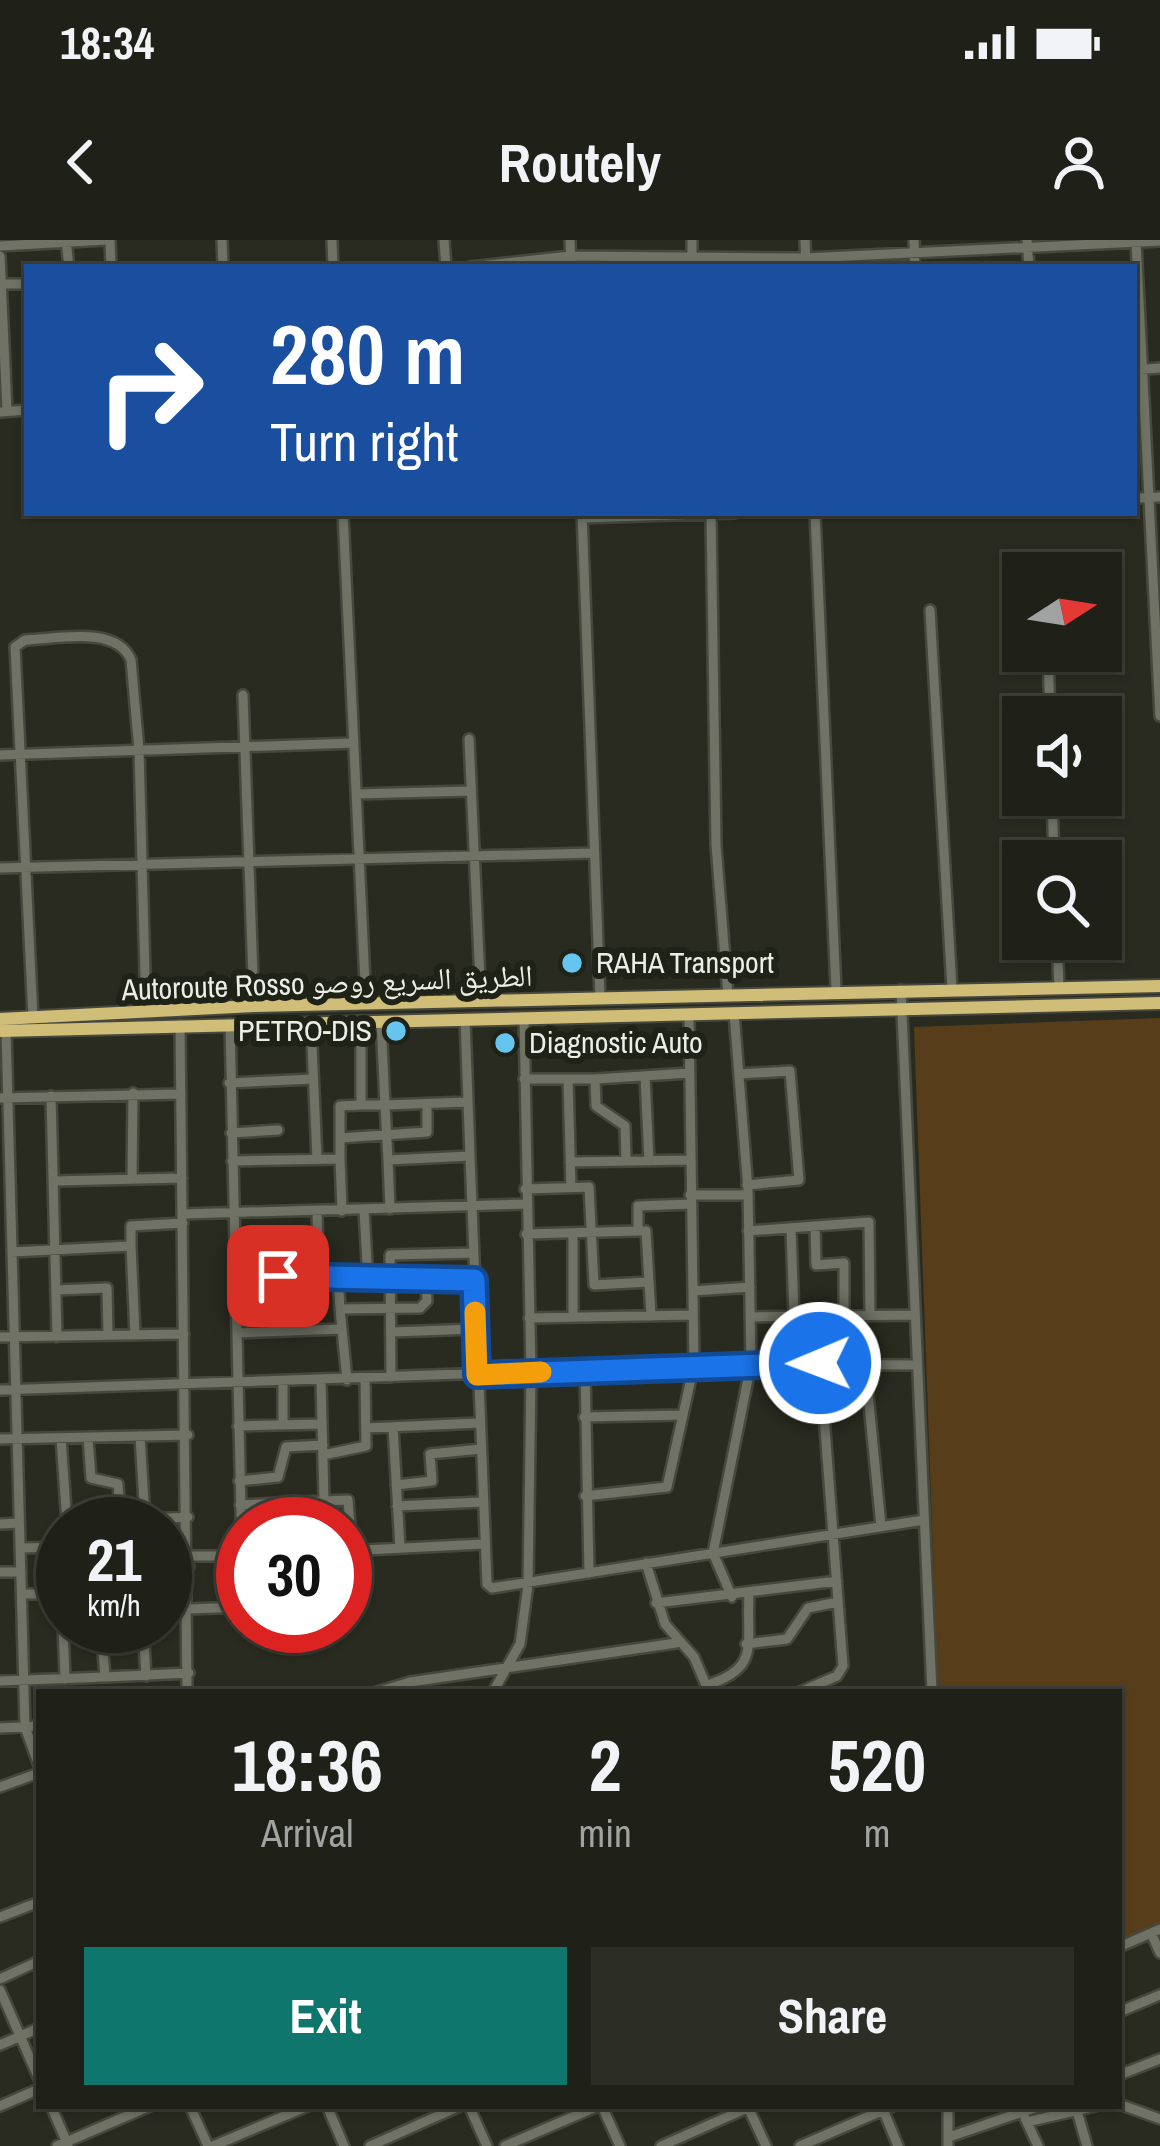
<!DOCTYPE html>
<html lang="en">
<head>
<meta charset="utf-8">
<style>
  :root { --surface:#1f2018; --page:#2c2d25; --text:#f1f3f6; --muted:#a1a3a2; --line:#3c3e37; --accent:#0f766e }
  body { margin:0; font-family:"Archivo Narrow","Noto Naskh Arabic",sans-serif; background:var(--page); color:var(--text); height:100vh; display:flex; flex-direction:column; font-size:45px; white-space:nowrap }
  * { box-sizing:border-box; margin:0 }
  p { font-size:39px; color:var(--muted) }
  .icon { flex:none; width:66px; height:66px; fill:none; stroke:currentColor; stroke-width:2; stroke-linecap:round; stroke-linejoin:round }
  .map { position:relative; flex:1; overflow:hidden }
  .sheet { position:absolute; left:36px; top:1449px; width:1086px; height:420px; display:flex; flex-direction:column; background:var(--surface); border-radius:0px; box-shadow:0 3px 9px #0004,0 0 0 3px var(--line) }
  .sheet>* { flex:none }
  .hud { position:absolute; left:24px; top:24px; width:1113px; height:252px; border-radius:0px; box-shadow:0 3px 9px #0004,0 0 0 3px var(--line); background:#1a4fa0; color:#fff; overflow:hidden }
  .needle { width:78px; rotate:78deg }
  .fabs { position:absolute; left:1002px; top:312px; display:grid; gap:24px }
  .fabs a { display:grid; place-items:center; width:120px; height:120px; border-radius:0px; background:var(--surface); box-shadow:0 3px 9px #0004,0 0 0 3px var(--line); font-size:60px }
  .speed { position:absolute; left:36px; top:1257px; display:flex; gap:24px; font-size:60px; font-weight:700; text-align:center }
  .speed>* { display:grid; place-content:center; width:156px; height:156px; border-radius:50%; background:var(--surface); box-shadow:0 3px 9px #0004,0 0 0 3px var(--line); line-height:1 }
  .speed small { font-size:30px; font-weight:400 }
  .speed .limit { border:18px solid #d22; background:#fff; color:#111 }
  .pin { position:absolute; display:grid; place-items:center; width:102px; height:102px; color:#fff; margin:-51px; border-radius:24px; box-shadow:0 6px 18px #0006 }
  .me { position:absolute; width:132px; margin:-66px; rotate:269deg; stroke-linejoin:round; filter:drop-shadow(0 0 9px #0008) }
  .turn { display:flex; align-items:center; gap:42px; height:252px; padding:0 48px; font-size:54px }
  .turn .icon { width:156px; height:156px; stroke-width:2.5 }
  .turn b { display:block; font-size:84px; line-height:102px }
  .eta { display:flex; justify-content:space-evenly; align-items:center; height:204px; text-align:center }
  .eta b { font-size:72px; font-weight:800; line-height:84px }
  .action { display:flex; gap:24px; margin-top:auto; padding:24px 48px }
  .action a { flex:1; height:138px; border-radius:0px; background:var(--accent); color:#fff; font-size:48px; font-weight:800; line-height:138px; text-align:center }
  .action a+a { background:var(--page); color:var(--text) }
  .status { display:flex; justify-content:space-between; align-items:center; height:84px; padding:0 60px; background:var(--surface); direction:ltr }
  .status svg { height:33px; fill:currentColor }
  header { display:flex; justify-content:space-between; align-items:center; height:156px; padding:0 48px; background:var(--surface); font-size:54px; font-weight:800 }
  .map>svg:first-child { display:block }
  .green { fill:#573d1a }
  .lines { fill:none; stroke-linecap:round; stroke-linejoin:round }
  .minor-casing { stroke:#46483e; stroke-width:14 }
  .highway-casing { stroke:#46483e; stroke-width:16 }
  .minor { stroke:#6f7265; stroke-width:9 }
  .highway { stroke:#d0bd78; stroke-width:12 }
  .route-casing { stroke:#114b97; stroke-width:30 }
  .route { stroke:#1a73e8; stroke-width:21 }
  .slow { stroke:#f59e0b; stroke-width:21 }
  .poi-dot { fill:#65c5ee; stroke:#1f2217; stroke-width:4.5 }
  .labels { text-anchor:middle; stroke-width:12; stroke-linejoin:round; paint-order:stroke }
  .poi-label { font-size:30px; fill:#eceee6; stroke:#1f2217; text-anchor:start }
  .street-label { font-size:30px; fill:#eceee6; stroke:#1f2217 }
</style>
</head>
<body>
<div class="status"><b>18:34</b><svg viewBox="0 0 49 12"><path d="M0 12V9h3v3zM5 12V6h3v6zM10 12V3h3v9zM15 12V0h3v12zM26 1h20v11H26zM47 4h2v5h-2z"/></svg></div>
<header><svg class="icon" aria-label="back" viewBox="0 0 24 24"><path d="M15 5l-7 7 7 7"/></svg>Routely<svg class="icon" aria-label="person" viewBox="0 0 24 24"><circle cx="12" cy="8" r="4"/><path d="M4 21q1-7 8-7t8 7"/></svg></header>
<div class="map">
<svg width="1160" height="1906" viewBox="0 0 1160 1906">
  <rect width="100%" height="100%" fill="#292b20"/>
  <path class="green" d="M1160 778V1684L1119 1701V1452H938L914 787Z"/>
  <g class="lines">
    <defs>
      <path id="minor" d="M66 0 69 27
        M110 0 111 27
        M222 0 223 27
        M332 0 333 27
        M444 0 446 27
        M570 0 571 27
        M692 0V27
        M805 0 806 27
        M914 0 915 27
        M1027 0 1029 27
        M1136 2 1160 476
        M0 6 106 0
        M0 16 7 171
        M470 27 570 16 806 18 1160 1
        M0 44H27
        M1134 130 1160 128
        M0 172 27 170
        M1134 258 1160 257
        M343 273 366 764
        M582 273 600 758
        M815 273 836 750
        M711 274 716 605 728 756
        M582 278 735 273
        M930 370 952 749
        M1048 411 1050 477
        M243 455 254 766
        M469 499 481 762
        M0 515 354 503
        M356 554 471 551
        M1052 555 1054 621
        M0 628 594 613
        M1057 699 1059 748
        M901 750 932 1452
        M33 778 15 407 25 400C57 399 117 385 131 420L139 510 146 771
        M465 779 470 916
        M361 781V865H385L381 781
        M311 782 317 919
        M230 784 242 1316
        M180 785 187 1452
        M6 791 25 1487 39 1526
        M739 834 790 831 799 940 747 945
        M645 836 649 921
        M524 839H595L596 866 625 886 626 921
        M568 839 571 948
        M595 839 690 833
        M229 843 313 839
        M51 856 57 1097
        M0 858 181 854
        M231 893 278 890
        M340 898V866L361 865
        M340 919V898L427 892V864
        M388 920 385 865 468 862
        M232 921 340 919 342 971
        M570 922 690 920
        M132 939 133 853
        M55 941 182 938
        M525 949 589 947 594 1045 649 1042
        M690 955H748
        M390 969 388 920 470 916 487 1344 492 1348 924 1280
        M364 970 368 1040
        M317 972 318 1012
        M183 974 526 964
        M815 986 816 1025 844 1023V1076
        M791 988 794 1076
        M748 991 869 982 870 1075
        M573 993V1077
        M526 994 638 991
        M131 1006 135 1094
        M12 1012 131 1006V986L183 983
        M235 1014H277V1036L474 1040
        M277 1014 318 1012 317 1035
        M338 1037 340 1069
        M56 1050 107 1048 108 1094
        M693 1051 750 1047
        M237 1067 277 1064V1036
        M651 1076 646 991H638V966L691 964
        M750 1077 915 1075
        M529 1078 693 1075
        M392 1092 475 1089
        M237 1093 342 1089
        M0 1097 184 1094
        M865 1123 881 1286
        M585 1130 589 1333
        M391 1137 390 1015 473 1013
        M347 1140 340 1069 420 1068 427 1061 426 1041
        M283 1143V1185
        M0 1150 751 1124 917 1125
        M584 1177 683 1175
        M238 1186 322 1184
        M393 1187 400 1308
        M366 1188 479 1183
        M140 1196 145 1279
        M61 1198 67 1284
        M88 1198 91 1238 118 1244 121 1284
        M0 1199 188 1195
        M323 1215 366 1206 365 1138
        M239 1241 278 1237 286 1207 323 1205
        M396 1245 432 1241 430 1214 481 1209
        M585 1256 667 1247 694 1125 689 774
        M324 1261 348 1260 352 1311
        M240 1265 324 1261 321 1141
        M397 1266 481 1262
        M80 1283 188 1277
        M0 1284 19 1283
        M20 1308 63 1307
        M345 1311 483 1304
        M189 1316H243
        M646 1323 665 1384 694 1417 709 1452
        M165 1327H189
        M0 1332H21
        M22 1354H63
        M62 1354 63 1374
        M732 1357 713 1313 751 1124 748 950 734 773
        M656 1363 837 1341
        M189 1369 243 1367
        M63 1386 65 1439
        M101 1386 105 1437 189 1433
        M143 1386 146 1436
        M746 1404 787 1399 808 1368 838 1362
        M0 1441 105 1437
        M707 1445C761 1428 746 1405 749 1354
        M377 1452 410 1442 676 1403
        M493 1452 520 1404 528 1345 531 1133 524 778
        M800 1452 837 1436 843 1426 820 1123
        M0 1488 39 1486
        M0 1547 39 1533
        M0 1677 39 1662
        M1151 1693 1160 1713
        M1119 1707 1160 1689
        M0 1739 39 1721
        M0 1750 39 1839
        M1119 1772 1160 1755
        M0 1805 39 1788
        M1119 1835 1160 1819
        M1119 1864 1160 1879
        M0 1866 39 1849
        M51 1866 68 1905
        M190 1866 208 1906
        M327 1866 344 1906
        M469 1866 487 1906
        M602 1866 620 1906
        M748 1867 766 1906
        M882 1867 898 1906
        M1077 1871 1087 1906
        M1025 1878 1038 1906
        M1027 1882 1096 1866
        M949 1897 1040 1866
        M57 1906 150 1866
        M213 1906 308 1866
        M370 1906 460 1866
        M505 1906 598 1866
        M661 1906 752 1866
        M800 1906 893 1866
        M948 1906V1866"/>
      <path id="highway" d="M0 779 254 766 1160 746
        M0 791 1160 763"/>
    </defs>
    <use href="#minor" class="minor-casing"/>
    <use href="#highway" class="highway-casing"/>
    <use href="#minor" class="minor"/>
    <use href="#highway" class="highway"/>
  </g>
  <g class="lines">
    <defs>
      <path id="route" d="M278 1036 474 1040 477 1135 820 1123"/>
    </defs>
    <use href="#route" class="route-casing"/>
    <use href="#route" class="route"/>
    <path class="slow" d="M475 1072 477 1135 541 1132"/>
  </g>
  <g class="poi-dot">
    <circle cx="572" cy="723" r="12"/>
    <circle cx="396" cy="791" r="12"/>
    <circle cx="505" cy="803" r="12"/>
  </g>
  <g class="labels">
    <g class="poi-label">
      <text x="596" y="733">RAHA Transport</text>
      <text x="372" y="801" text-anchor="end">PETRO-DIS</text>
      <text x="529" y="813">Diagnostic Auto</text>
    </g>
    <g class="street-label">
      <text transform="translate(327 743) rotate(-2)" y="10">Autoroute Rosso الطريق السريع روصو</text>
    </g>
  </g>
</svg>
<div class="fabs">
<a><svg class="needle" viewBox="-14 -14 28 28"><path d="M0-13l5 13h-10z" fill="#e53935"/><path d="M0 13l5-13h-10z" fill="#a1a3a2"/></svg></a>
<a><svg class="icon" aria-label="sound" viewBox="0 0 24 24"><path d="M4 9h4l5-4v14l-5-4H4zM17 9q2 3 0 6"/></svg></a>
<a><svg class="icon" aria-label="search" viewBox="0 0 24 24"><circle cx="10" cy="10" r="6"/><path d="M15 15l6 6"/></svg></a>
</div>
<div class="speed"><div>21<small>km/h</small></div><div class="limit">30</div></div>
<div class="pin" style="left:278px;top:1036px;background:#d93025"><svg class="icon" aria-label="arrive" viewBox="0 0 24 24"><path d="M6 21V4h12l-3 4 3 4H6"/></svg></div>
<svg class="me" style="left:820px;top:1123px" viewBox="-20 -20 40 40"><circle r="17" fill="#1a73e8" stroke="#fff" stroke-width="3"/><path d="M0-11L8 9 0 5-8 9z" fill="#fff"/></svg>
<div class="hud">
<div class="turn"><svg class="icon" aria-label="right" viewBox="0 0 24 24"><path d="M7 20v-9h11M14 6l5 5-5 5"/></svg><div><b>280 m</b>Turn right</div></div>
</div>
<section class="sheet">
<div class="eta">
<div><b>18:36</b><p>Arrival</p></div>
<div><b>2</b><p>min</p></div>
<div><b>520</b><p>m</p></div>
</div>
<div class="action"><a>Exit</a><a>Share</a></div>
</section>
</div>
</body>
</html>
